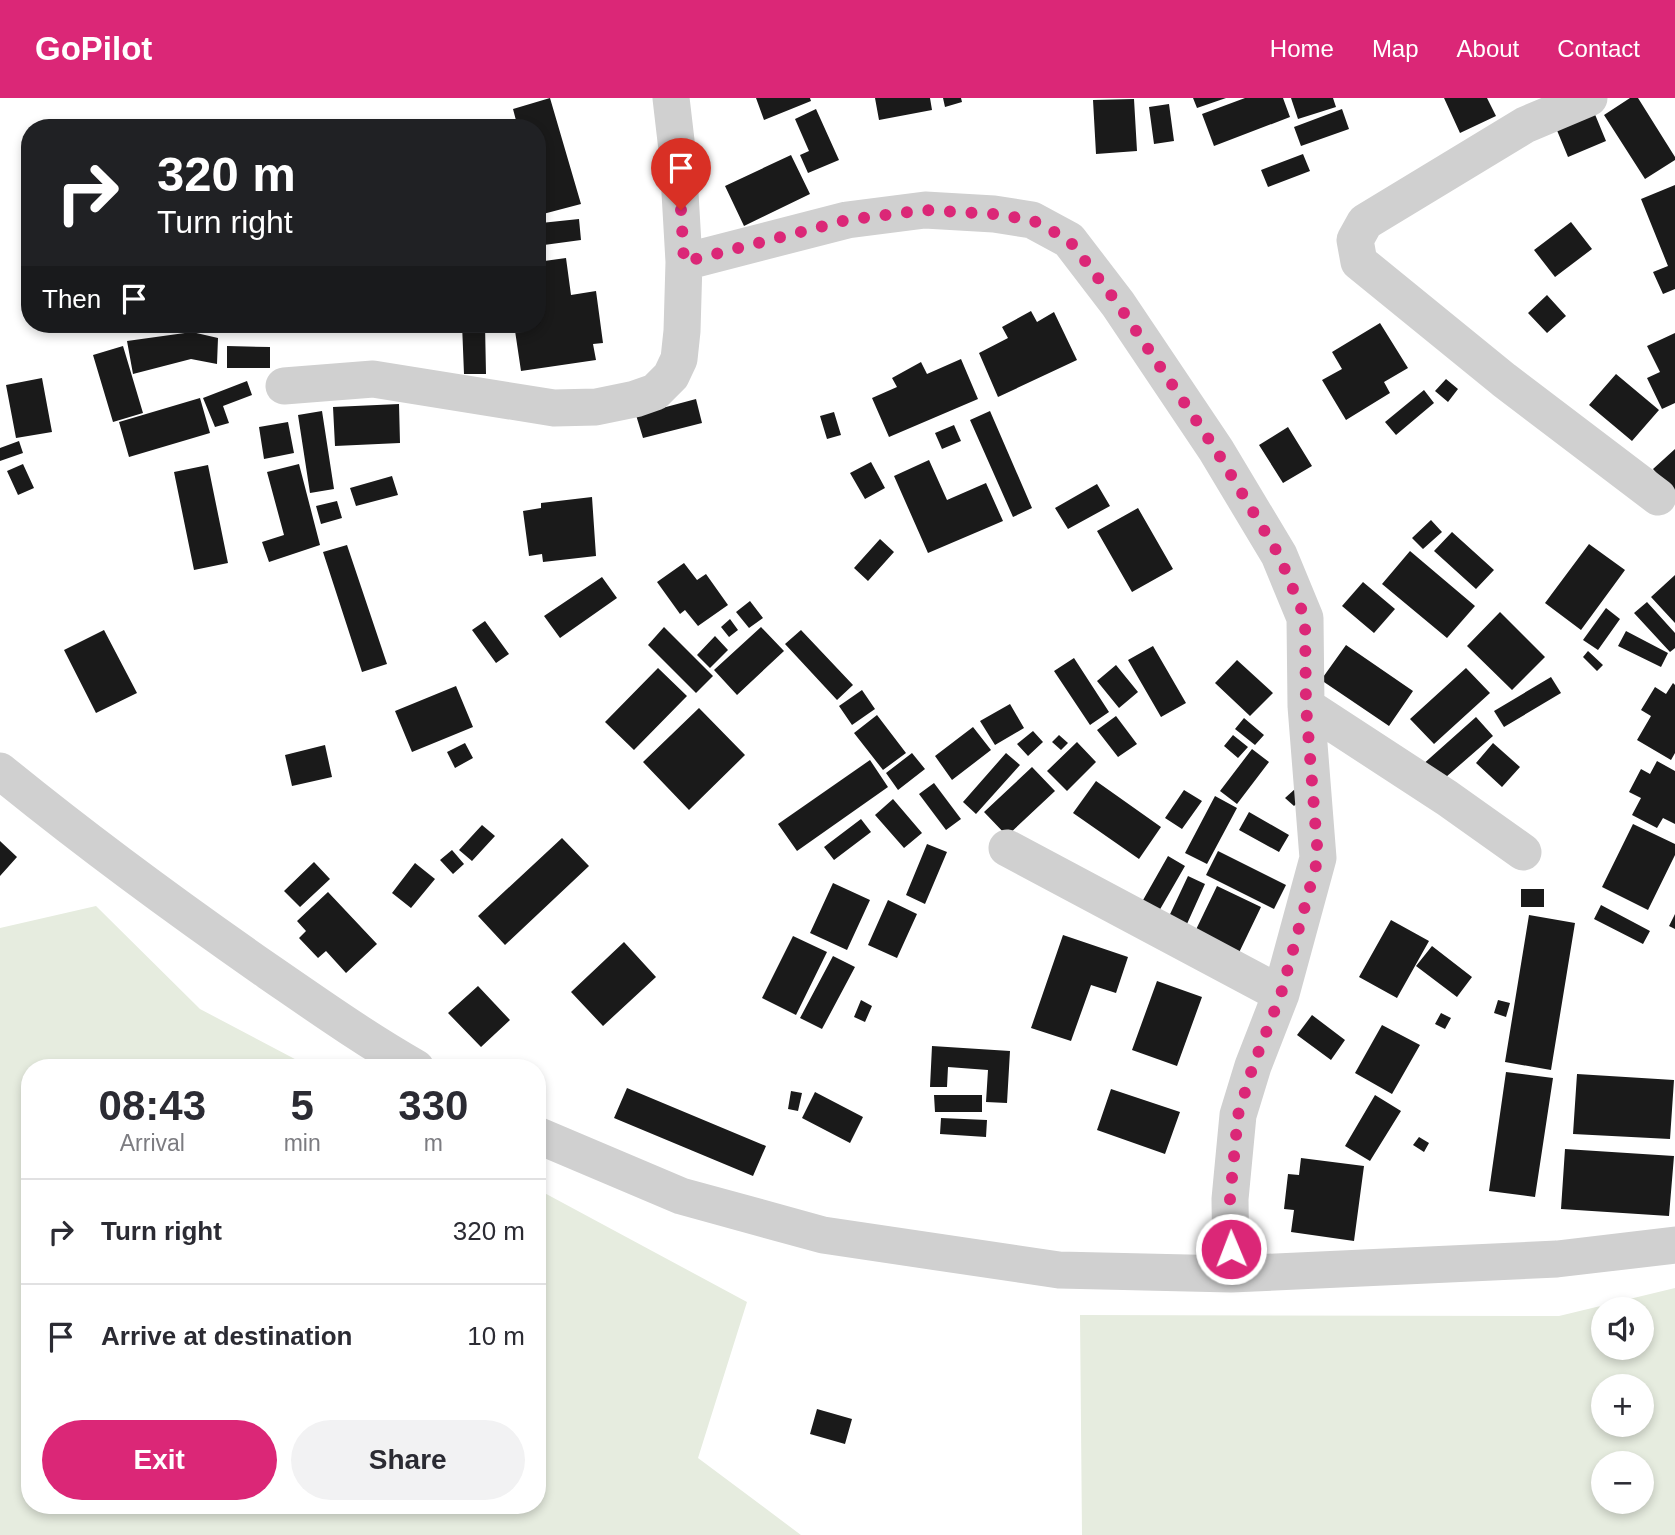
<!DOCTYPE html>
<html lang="en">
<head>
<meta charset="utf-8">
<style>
  :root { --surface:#fff; --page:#f2f2f3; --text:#2b2b33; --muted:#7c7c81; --line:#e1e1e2; --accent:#db2777 }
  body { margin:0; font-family:Arial,sans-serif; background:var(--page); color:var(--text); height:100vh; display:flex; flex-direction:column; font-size:26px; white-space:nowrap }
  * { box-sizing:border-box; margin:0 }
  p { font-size:23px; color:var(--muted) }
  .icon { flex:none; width:38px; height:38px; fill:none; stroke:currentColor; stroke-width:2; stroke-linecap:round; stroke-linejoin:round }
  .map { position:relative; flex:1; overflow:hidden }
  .sheet { position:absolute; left:21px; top:961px; width:525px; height:455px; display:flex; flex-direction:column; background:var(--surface); border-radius:28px; box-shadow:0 4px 10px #0003 }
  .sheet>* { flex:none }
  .hud { position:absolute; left:21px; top:21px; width:525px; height:214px; border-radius:28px; box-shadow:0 4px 10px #0003; background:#202124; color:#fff; overflow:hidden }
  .controls { position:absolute; left:1591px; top:1199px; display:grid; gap:14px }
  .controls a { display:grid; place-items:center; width:63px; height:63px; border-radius:50%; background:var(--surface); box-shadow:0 4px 10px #0003; font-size:35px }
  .pin { position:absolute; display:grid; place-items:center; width:60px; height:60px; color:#fff; margin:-72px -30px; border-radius:50% 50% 50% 0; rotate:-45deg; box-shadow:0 0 7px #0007 }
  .pin .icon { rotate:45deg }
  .me { position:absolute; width:77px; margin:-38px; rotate:359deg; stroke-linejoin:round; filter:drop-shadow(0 0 5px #0008) }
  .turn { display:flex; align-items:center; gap:24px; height:147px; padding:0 21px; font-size:32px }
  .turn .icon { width:91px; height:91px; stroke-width:2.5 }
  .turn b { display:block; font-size:49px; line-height:60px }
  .then { display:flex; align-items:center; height:66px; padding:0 21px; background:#0003; gap:14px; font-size:26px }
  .eta { display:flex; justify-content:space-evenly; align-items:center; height:119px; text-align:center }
  .eta b { font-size:42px; font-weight:700; line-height:49px }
  .action { display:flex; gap:14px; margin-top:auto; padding:14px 21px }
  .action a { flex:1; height:80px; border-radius:42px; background:var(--accent); color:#fff; font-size:28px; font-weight:700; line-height:80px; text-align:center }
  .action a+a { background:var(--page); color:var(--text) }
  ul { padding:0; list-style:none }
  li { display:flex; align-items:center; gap:21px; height:105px; padding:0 21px; border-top:2px solid var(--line) }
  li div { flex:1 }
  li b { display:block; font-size:26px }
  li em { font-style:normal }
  header { display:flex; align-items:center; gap:42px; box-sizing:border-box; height:98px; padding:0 35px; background:var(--accent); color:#fff }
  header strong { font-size:33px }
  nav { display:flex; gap:38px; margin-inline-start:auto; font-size:24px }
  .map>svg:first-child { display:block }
  .green { fill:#e6ecdf; fill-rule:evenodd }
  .building { fill:#1a1a1a }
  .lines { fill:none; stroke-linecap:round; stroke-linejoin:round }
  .minor { stroke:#d0d0d0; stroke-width:37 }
  .route { stroke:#db2777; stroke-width:12; stroke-dasharray:0 21.6 }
</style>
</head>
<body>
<header>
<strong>GoPilot</strong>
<nav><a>Home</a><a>Map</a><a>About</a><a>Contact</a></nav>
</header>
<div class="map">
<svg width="1675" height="1437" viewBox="0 0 1675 1437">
  <rect width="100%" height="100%" fill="#fff"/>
  <path class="green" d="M96 808 200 911 310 969 30 970V1407H537V1091L747 1204 698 1360 801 1437H0V830Z
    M1675 1190V1437H1082L1080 1217 1559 1218ZM1603 1211H1642V1250H1603ZM1603 1288H1642V1326H1603ZM1603 1365H1642V1404H1603Z"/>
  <path class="building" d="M550 0 581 106 543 116 537 96V30H518L513 11Z
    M756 0H810L811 3 764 22Z
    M875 0H930L932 12 879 22Z
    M943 0H961L962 4 945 9Z
    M1193 0H1226L1197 10Z
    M1245 0H1283L1290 19 1214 48 1202 16Z
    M1291 0H1333L1336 9 1298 21Z
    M1444 0H1487L1496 18 1460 35Z
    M1630 0H1638L1675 59V62L1645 81 1604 17Z
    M1134 1 1137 53 1096 56 1093 2Z
    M1169 6 1174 43 1154 46 1149 9Z
    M816 11 839 62 808 75 800 57 809 53 795 21Z
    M1342 11 1349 31 1301 48 1294 29Z
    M1594 14 1606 43 1568 59 1556 30Z
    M482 21 485 30H453V29Z
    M1303 56 1310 73 1268 89 1261 72Z
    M791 57 810 96 744 128 725 88Z
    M1675 87V191L1663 196 1653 174 1668 168 1641 101Z
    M579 121 581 142 544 147 541 125Z
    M1571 124 1592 151 1555 179 1534 152Z
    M566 160 571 197 596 193 603 245 593 246 596 262 521 273 514 226H537V164Z
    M1547 197 1566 218 1547 235 1528 215Z
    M1031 213 1037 224 1054 214 1077 262 998 299 979 255 1008 240 1002 229Z
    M1380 225 1408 270 1384 284 1390 295 1346 322 1322 282 1342 271 1332 254Z
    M462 226H485L486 276H464Z
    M192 234 218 240 217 266 191 261 133 276 127 243Z
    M1675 235V305L1662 311 1647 280 1660 274 1647 248Z
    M123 248 143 315 113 324 93 257Z
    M227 248 270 249V270H227Z
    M961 261 978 301 889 339 872 300 897 289 892 280 921 264 927 276Z
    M1616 276 1659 312 1632 343 1589 307Z
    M42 280 52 334 16 340 6 287Z
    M1446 281 1458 291 1448 304 1435 293Z
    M247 283 252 297 223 308 229 325 215 329 203 300Z
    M1424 292 1434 305 1396 337 1385 324Z
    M200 300 210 335 129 359 119 324Z
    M696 301 702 325 643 340 636 317Z
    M399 306 400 345 335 348 333 309Z
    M322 313 334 391 310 395 298 317Z
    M990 313 1032 410 1013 419 970 322Z
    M834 314 841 337 827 341 820 318Z
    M288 324 294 355 264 361 259 329Z
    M954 327 961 343 942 351 935 335Z
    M1288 329 1312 368 1283 385 1259 347Z
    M19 343 23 355 0 363V350Z
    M1675 351V396L1653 371Z
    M929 362 947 402 986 385 1003 423 928 455 894 378Z
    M871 364 885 390 865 401 850 375Z
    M23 366 34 390 18 397 7 373Z
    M299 366 320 447 269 464 262 444 284 437 267 374Z
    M208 367 228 465 194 472 174 374Z
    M392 378 398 397 356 408 350 390Z
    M1097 386 1110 408 1068 431 1055 410Z
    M592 399 596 458 543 464 542 456 529 458 523 413 541 410V405Z
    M337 403 342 420 321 426 316 408Z
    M1138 410 1173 471 1132 494 1097 433Z
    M1431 422 1442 434 1423 451 1412 440Z
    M1452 434 1494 472 1476 491 1434 453Z
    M880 441 894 454 868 483 854 470Z
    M1589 446 1625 472 1581 532 1545 505Z
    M347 447 387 566 362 574 323 454Z
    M1410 453 1475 508 1447 540 1382 486Z
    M684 465 697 482 706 476 728 507 698 528 685 512 680 516 657 484Z
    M1675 477V525L1651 499Z
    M602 479 617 500 560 540 544 518Z
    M1363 484 1395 511 1374 535 1342 508Z
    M750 503 763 520 749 530 736 514Z
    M1647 504 1675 535V550L1670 554 1634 515Z
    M1606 510 1620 521 1598 552 1583 542Z
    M1500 514 1545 559 1512 592 1467 548Z
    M730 521 738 532 729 539 721 529Z
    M485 523 509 556 496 565 472 532Z
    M664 529 713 578 696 595 648 547Z
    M761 529 784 553 737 597 714 572Z
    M104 532 137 595 96 615 64 552Z
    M801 532 853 587 837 602 785 546Z
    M1626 533 1668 555 1661 569 1618 548Z
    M715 538 728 552 710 570 697 557Z
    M1346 547 1413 593 1389 628 1321 582Z
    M1153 548 1186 605 1161 619 1128 562Z
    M1588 553 1603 567 1597 573 1583 559Z
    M1074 560 1109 614 1090 627 1054 573Z
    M1237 562 1273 595 1250 618 1215 585Z
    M1116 567 1138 594 1119 610 1097 583Z
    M658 570 687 598 634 652 605 624Z
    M1466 570 1490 595 1434 646 1410 621Z
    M1551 579 1561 595 1504 629 1494 613Z
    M1673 585 1675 587V655L1671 662 1637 642 1651 618 1641 612 1655 589 1666 596Z
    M456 588 473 629 412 654 395 613Z
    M862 592 875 611 852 627 839 608Z
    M1010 606 1024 630 995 647 980 623Z
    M699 610 745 657 689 712 643 664Z
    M877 617 906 655 883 672 854 635Z
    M1116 618 1137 646 1118 659 1097 632Z
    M1476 619 1493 638 1438 686 1421 668Z
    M1244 620 1264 637 1255 647 1235 631Z
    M973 629 991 652 952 682 935 658Z
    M1033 633 1043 644 1028 658 1017 646Z
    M1059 637 1068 645 1061 652 1052 644Z
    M1233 637 1248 649 1238 660 1224 648Z
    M1077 644 1096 664 1067 693 1047 673Z
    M465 645 473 660 455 670 447 654Z
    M1493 645 1520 669 1502 689 1476 665Z
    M325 647 332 679 292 688 285 657Z
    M1252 651 1269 664 1237 706 1220 693Z
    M912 655 925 671 898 692 886 675Z
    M1006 655 1020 667 976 716 963 704Z
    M870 662 888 689 797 753 778 726Z
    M1657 663 1675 673V726L1663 720 1657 730 1632 717 1641 700 1629 694 1641 671 1650 676Z
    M1032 669 1055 693 1007 738 984 714Z
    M1096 683 1161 729 1139 761 1073 715Z
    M934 685 961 721 946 732 919 696Z
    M1295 691 1303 699 1294 708 1285 700Z
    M1184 692 1202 703 1182 731 1165 720Z
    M1215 698 1237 710 1207 766 1185 755Z
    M893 701 922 735 904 750 875 717Z
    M1249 714 1289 737 1279 754 1239 732Z
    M861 721 871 734 834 762 824 749Z
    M1633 726 1675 746V757L1648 812 1602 789Z
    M482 727 495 738 472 763 459 752Z
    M562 740 589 768 505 847 478 818Z
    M0 743 17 759 0 778Z
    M927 746 947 754 925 806 906 797Z
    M452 752 464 766 453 776 440 762Z
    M1218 753 1286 787 1274 811 1206 777Z
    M1168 758 1185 768 1151 827 1134 818Z
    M314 764 330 781 300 809 284 793Z
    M415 765 435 781 411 810 392 795Z
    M1188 778 1205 786 1182 837 1164 829Z
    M833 785 870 802 847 852 810 835Z
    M1217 788 1261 809 1234 865 1190 844Z
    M1521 791H1544V809H1521Z
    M328 794 377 846 346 875 326 853 318 860 299 840 306 833 297 823Z
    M888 802 917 816 897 860 868 847Z
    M1601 807 1650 833 1643 846 1594 821Z
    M1675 816V831L1669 828Z
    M1529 817 1575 825 1551 972 1505 964Z
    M1391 822 1429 843 1397 900 1359 879Z
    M1063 837 1128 859 1116 895 1091 887 1071 943 1031 930Z
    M793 838 827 854 796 917 762 900Z
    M624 844 656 879 603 928 571 894Z
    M1432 848 1472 879 1457 899 1416 868Z
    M833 858 855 869 822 931 800 920Z
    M1157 883 1202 899 1177 968 1132 952Z
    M478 888 510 922 481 949 448 915Z
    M861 902 872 908 865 924 854 919Z
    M1498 902 1510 905 1506 919 1494 915Z
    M1441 915 1451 920 1445 931 1435 926Z
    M1312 917 1345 942 1331 962 1297 937Z
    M1382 927 1420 947 1392 996 1355 975Z
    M932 948 1010 953 1007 1005 986 1004 988 972 948 969 947 989H930Z
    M1506 974 1553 980 1535 1099 1489 1093Z
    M1577 976 1674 982 1670 1041 1573 1036Z
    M627 990 766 1048 753 1078 614 1020Z
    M1111 991 1180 1014 1165 1056 1097 1032Z
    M791 993 802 995 798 1013 788 1011Z
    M815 994 863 1019 850 1045 802 1020Z
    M934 997H982V1014H935Z
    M1375 997 1401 1013 1370 1063 1345 1048Z
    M941 1020 987 1022 986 1039 940 1036Z
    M1419 1039 1429 1045 1424 1054 1413 1047Z
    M1565 1051 1674 1058 1669 1118 1561 1111Z
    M1301 1060 1364 1068 1354 1143 1291 1134 1294 1112 1284 1111 1288 1076 1299 1077Z
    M817 1311 852 1321 845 1346 810 1336Z"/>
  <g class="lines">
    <path class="minor" d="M1589 0 1525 27 1365 124 1355 142 1359 164 1504 282 1658 399
      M684 164 847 122 925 112 994 116 1032 122 1069 142 1118 206 1216 352 1279 457 1305 520 1306 608 1318 760 1281 896 1253 968 1238 1017 1230 1101 1231 1176
      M284 288 373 281 554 310 596 309 635 301 655 294 671 278 679 261 682 233 684 164 678 60 671 0
      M1306 608 1447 700 1523 754
      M0 673C87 744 177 810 269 874 317 907 365 941 416 970
      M1007 750 1281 896
      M537 1037 681 1098 823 1137 1059 1172 1231 1176 1557 1161 1675 1147"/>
  </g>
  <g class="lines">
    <path class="route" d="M681 112 684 164 847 122 925 112 994 116 1032 122 1069 142 1118 206 1216 352 1279 457 1305 520 1306 608 1318 760 1281 896 1253 968 1238 1017 1230 1101 1231 1151"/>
  </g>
</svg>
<div class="controls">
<a><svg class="icon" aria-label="sound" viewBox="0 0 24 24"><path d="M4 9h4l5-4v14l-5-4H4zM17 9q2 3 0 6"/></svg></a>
<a>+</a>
<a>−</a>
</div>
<div class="pin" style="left:681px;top:112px;background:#d93025"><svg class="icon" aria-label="arrive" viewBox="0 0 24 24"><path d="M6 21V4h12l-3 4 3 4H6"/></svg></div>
<svg class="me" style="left:1231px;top:1151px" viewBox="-20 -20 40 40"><circle r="17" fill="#db2777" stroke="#fff" stroke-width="3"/><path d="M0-11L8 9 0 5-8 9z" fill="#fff"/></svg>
<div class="hud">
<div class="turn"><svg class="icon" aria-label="right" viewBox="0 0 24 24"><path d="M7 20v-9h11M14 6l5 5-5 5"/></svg><div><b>320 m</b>Turn right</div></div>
<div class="then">Then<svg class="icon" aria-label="arrive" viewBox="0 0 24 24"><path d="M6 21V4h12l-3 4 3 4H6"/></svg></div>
</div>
<section class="sheet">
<div class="eta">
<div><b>08:43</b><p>Arrival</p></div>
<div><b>5</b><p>min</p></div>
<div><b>330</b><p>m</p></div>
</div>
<ul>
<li><svg class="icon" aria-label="right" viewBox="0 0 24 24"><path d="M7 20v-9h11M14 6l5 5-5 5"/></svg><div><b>Turn right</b></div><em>320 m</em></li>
<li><svg class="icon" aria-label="arrive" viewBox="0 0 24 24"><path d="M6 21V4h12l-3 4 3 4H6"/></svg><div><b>Arrive at destination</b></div><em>10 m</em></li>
</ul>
<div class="action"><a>Exit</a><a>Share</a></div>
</section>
</div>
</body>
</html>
